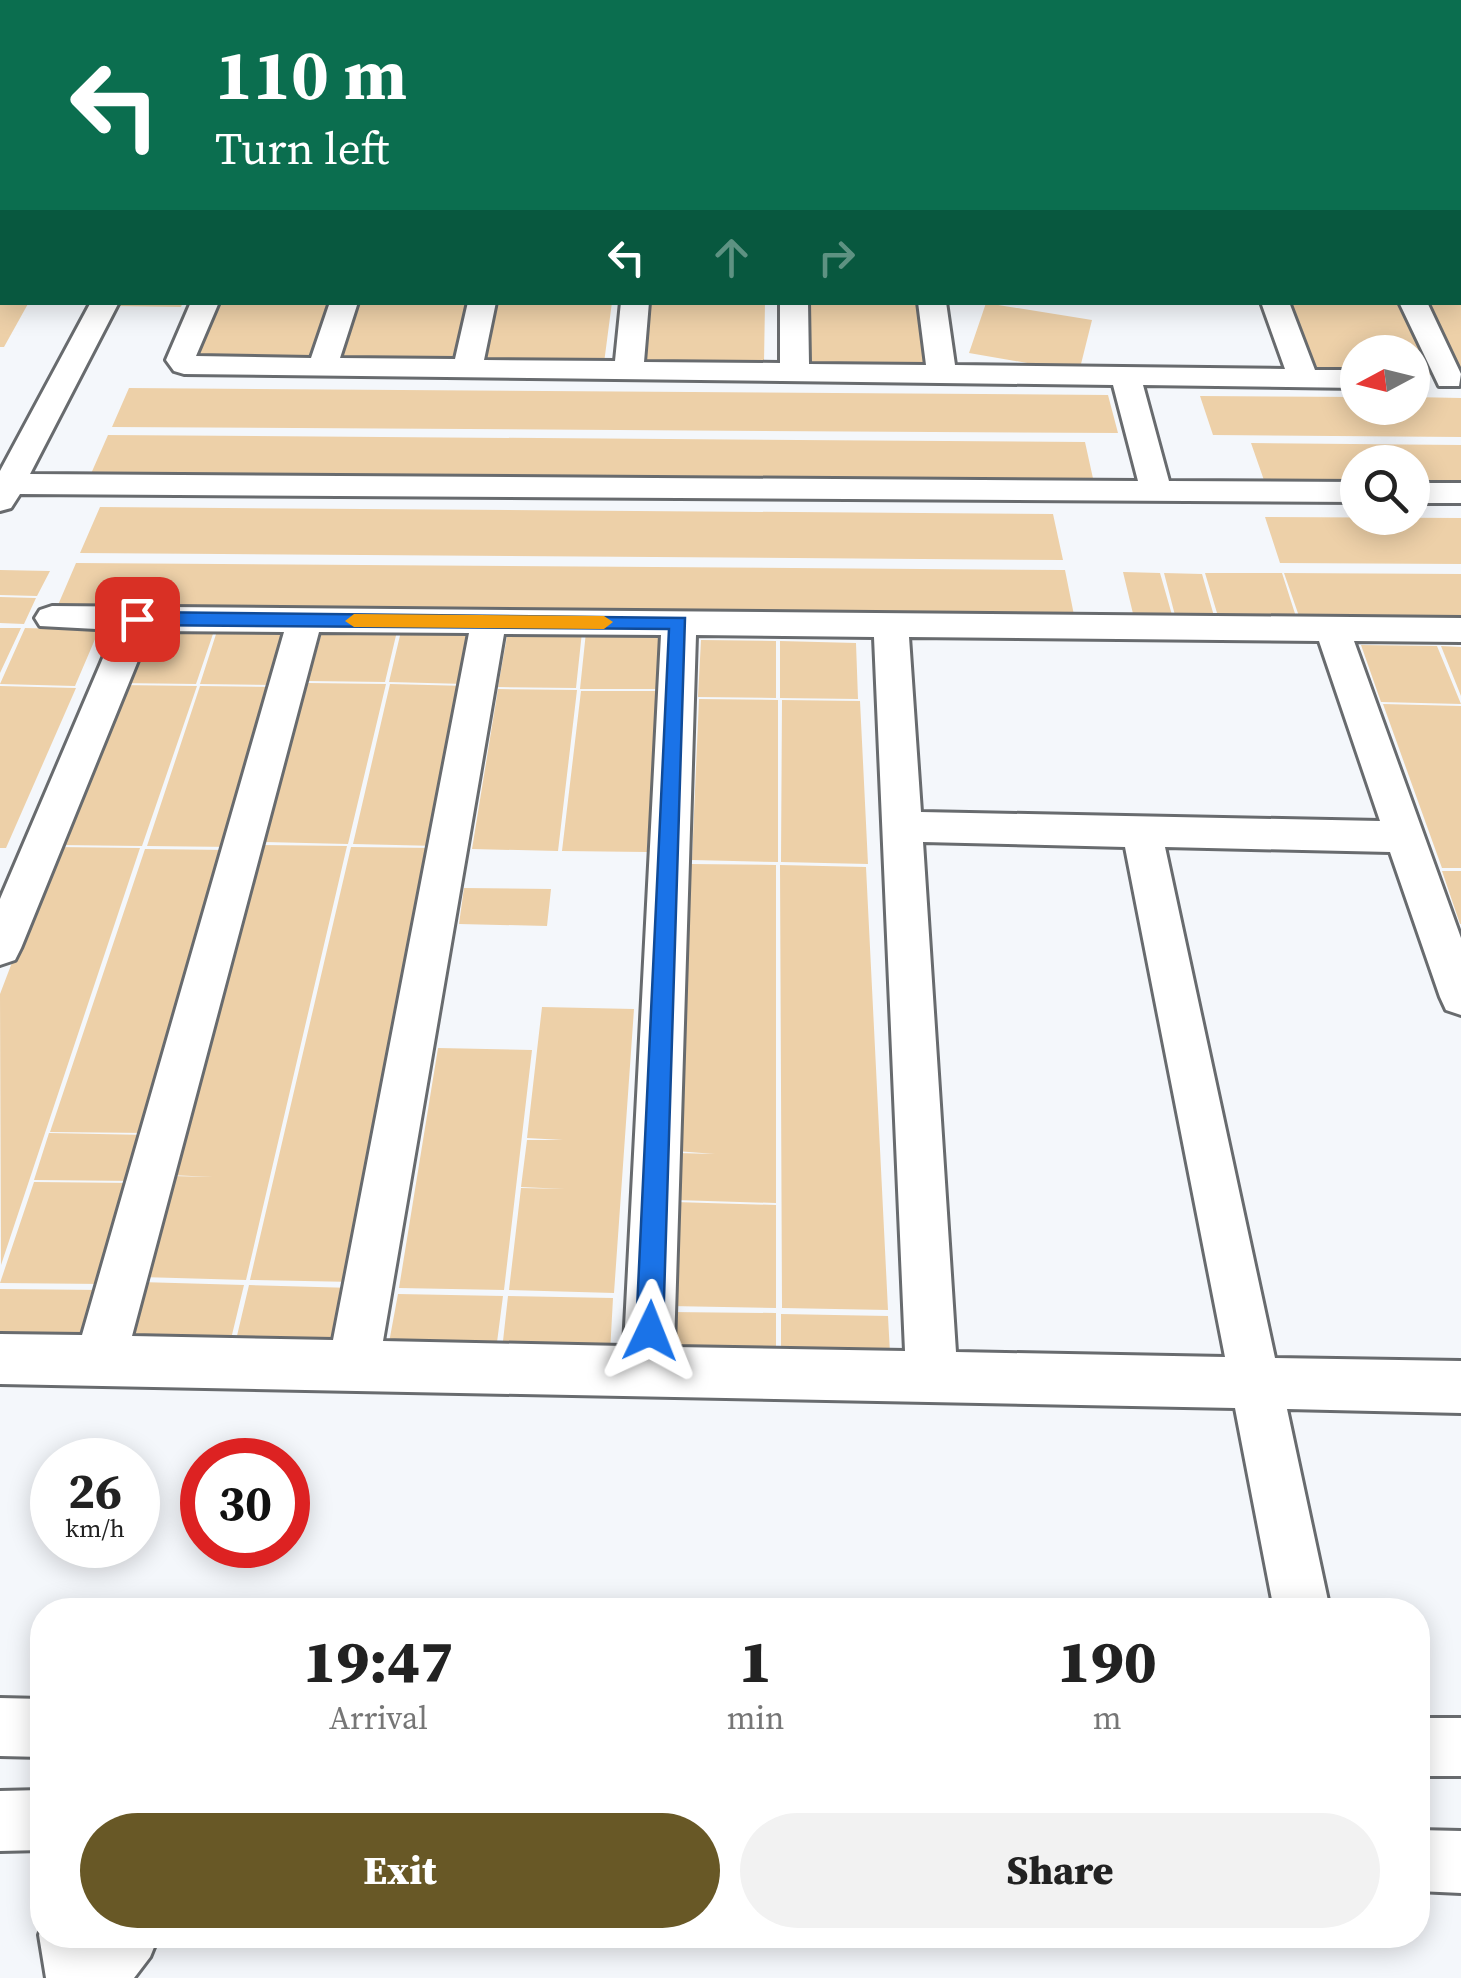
<!DOCTYPE html>
<html lang="en">
<head>
<meta charset="utf-8">
<style>
  :root { --surface:#fff; --page:#f2f2f2; --text:#222; --muted:#767676; --accent:#685826 }
  body { margin:0; font-family:"Source Serif 4",serif; background:var(--page); color:var(--text); height:100vh; display:flex; flex-direction:column; font-size:38px; white-space:nowrap }
  * { box-sizing:border-box; margin:0 }
  p { font-size:32px; color:var(--muted) }
  .icon { flex:none; width:55px; height:55px; fill:none; stroke:currentColor; stroke-width:2; stroke-linecap:round; stroke-linejoin:round }
  .map { position:relative; flex:1; overflow:hidden }
  .panel { position:absolute; left:30px; top:1598px; width:1400px; height:350px; display:flex; flex-direction:column; background:var(--surface); border-radius:40px; box-shadow:0 5px 25px #0003 }
  .panel>* { flex:none }
  .hud { position:absolute; left:0px; top:0px; width:1462px; height:305px; box-shadow:0 5px 25px #0003; background:#0b6e4f; color:#fff; overflow:hidden }
  .needle { width:65px; rotate:263deg }
  .tools { position:absolute; left:1340px; top:335px; display:grid; gap:20px }
  .tools a { display:grid; place-items:center; width:90px; height:90px; border-radius:50%; background:var(--surface); box-shadow:0 5px 25px #0003; font-size:50px }
  .speed { position:absolute; left:30px; top:1438px; display:flex; gap:20px; font-size:50px; font-weight:700; text-align:center }
  .speed>* { display:grid; place-content:center; width:130px; height:130px; border-radius:50%; background:var(--surface); box-shadow:0 5px 25px #0003; line-height:1 }
  .speed small { font-size:25px; font-weight:400 }
  .speed .limit { border:15px solid #d22; background:#fff; color:#111 }
  .pin { position:absolute; display:grid; place-items:center; width:85px; height:85px; color:#fff; margin:-42px; border-radius:20px; box-shadow:0 5px 15px #0006 }
  .me { position:absolute; width:110px; margin:-55px; rotate:2deg; stroke-linejoin:round; filter:drop-shadow(0 0 8px #0008) }
  .turn { display:flex; align-items:center; gap:35px; height:210px; padding:0 50px; font-size:45px }
  .turn .icon { width:130px; height:130px; stroke-width:2.5 }
  .turn b { display:block; font-size:70px; line-height:85px }
  .lanes { display:flex; align-items:center; height:95px; padding:0 50px; background:#0003; justify-content:center; gap:50px; direction:ltr }
  .lanes .off { opacity:.35 }
  .eta { display:flex; justify-content:space-evenly; align-items:center; height:170px; text-align:center }
  .eta b { font-size:60px; font-weight:800; line-height:70px }
  .cta { display:flex; gap:20px; margin-top:auto; padding:20px 50px }
  .cta a { flex:1; height:115px; border-radius:60px; background:var(--accent); color:#fff; font-size:40px; font-weight:800; line-height:115px; text-align:center }
  .cta a+a { background:var(--page); color:var(--text) }
  .map>svg:first-child { display:block }
  .building { fill:#edd0a8 }
  .lines { fill:none; stroke-linecap:round; stroke-linejoin:round }
  .street-casing { stroke:#686b6e; stroke-width:6 }
  .street { fill:#fff; fill-rule:evenodd }
  .route { fill:#1a73e8; stroke:#114b97; stroke-width:2.5 }
  .slow { fill:#f59e0b }
</style>
</head>
<body>
<div class="map">
<svg width="1461" height="1978" viewBox="0 0 1461 1978">
  <rect width="100%" height="100%" fill="#f4f7fb"/>
  <path class="building" d="M0 302H29L4 347H0Z
    M116 302H183L181 307 114 306Z
    M214 302H334L315 361 189 360Z
    M350 302H471L456 363 331 361Z
    M491 302H612L604 363 479 361Z
    M644 302H765L764 362 638 360Z
    M802 302H922L929 365 803 363Z
    M1286 302H1406L1441 375 1412 374V352H1358V373H1313Z
    M1426 302H1461V372Z
    M986 303 1092 320 1079 372 969 353Z
    M129 388 1108 395 1118 433 112 427Z
    M1200 396 1358 397V408H1412V397L1461 398V437L1213 435Z
    M108 435 1085 442 1094 483 90 476Z
    M1251 443 1461 445V487L1412 486V462H1358V486H1266Z
    M100 507 1053 514 1063 560 80 553Z
    M1265 517 1461 518V564L1280 563Z
    M76 563 1065 570 1075 620 55 612Z
    M0 570 50 571 37 596 0 595Z
    M1123 572 1160 573 1174 622H1135Z
    M1164 573 1202 574 1216 623H1177Z
    M1205 573H1282L1298 623H1220Z
    M1284 573 1461 574V624L1301 622Z
    M0 597 36 598 24 624 0 623Z
    M324 625 398 627 385 682 308 681Z
    M140 627 215 628 196 684 119 683Z
    M402 627 476 628 466 684 389 682Z
    M0 628H21L0 673Z
    M25 628 99 630 75 686 0 684Z
    M218 628 294 629 277 685 200 684Z
    M508 631 582 632 576 688 498 687Z
    M586 632 661 633 657 689H580Z
    M701 640 776 641V698L698 697Z
    M780 641 856 643 858 699 780 698Z
    M1361 645 1437 646 1461 704 1381 702Z
    M1441 646 1461 647V696Z
    M308 683 386 684 348 844 264 842Z
    M390 684 467 686 438 846 353 844Z
    M119 685 197 686 142 846 58 845Z
    M0 686 76 688 6 848H0Z
    M200 686 278 687 232 847 147 846Z
    M498 689 577 690 558 851 472 849Z
    M581 691H658L647 852 562 851Z
    M699 699 778 700V862L692 860Z
    M782 700 860 701 868 864 781 862Z
    M1383 704 1461 706V868H1442Z
    M262 845 347 846 246 1280 141 1277 170 1176 213 1177 170 1175Z
    M56 847 140 848 1 1265 0 994Z
    M351 847 435 848 355 1282 250 1280Z
    M145 849 229 850 148 1133 50 1132Z
    M690 864 776 865V1203L675 1200 677 1153 715 1154 676 1151Z
    M780 865 866 867 888 1310 782 1308Z
    M1442 871H1461V924H1460Z
    M464 888 551 889 547 926 459 924Z
    M542 1007 634 1009 614 1293 509 1290 521 1188 565 1189 521 1187 527 1140H563L527 1138Z
    M438 1048 532 1050 504 1290 399 1288Z
    M49 1133 148 1135 134 1181 34 1180Z
    M34 1182 133 1183 104 1284 0 1283Z
    M675 1202 776 1205V1308L669 1306Z
    M140 1282 244 1285 231 1339 124 1337Z
    M249 1285 354 1288 345 1341 236 1340Z
    M0 1289 103 1290 87 1344 0 1343Z
    M398 1294 503 1296 496 1350 388 1348Z
    M508 1296 613 1298 610 1353 502 1350Z
    M670 1312 776 1313V1369L667 1366Z
    M781 1314 888 1316 891 1372 781 1369Z"/>
  <g class="lines">
    <defs>
      <path id="street" d="M0 55H2V69H0Z
        M1460 128H1461V144H1460Z
        M91 302H119L30 474 1138 481 1113 385 184 374 174 371 166 360 191 302H219L196 356 311 358 330 302H358L340 358 455 359 468 302H496L484 360 615 361 621 302H649L644 362 780 363V302H808L809 364 926 365 918 302H946L955 365 1285 369 1261 302H1289L1315 370H1358V388L1143 385 1169 481 1358 482V502L20 494 11 508 0 511V471Z
        M1399 302H1427L1461 374 1459 386H1439Z
        M1412 483H1461V503H1412Z
        M52 606 1461 618V642L1354 641 1461 938V1015L1446 1010 1440 997 1390 852 1165 847 1275 1358 1461 1361V1413L1287 1409 1330 1610H1274L1235 1408 0 1384V1334L82 1335 284 632 150 631 21 948 15 960 0 965V899L115 630 40 626 35 618 40 610ZM319 632 469 633 333 1340 132 1336ZM504 634 661 635 624 1346 383 1341ZM696 635 874 637 905 1351 674 1347ZM909 637 1319 641 1380 821 921 812ZM923 842 1125 847 1225 1357 956 1352Z
        M0 1698 42 1699V1757L0 1756Z
        M1418 1718H1461V1776H1418Z
        M42 1790V1850L0 1851V1791Z
        M1418 1830 1461 1831V1893L1418 1891Z
        M42 1926V1935H159L150 1957 134 1978H46L39 1935Z"/>
    </defs>
    <use href="#street" class="street-casing"/>
    <use href="#street" class="street"/>
  </g>
  <path class="route" d="M137 612 685 618 663 1331 659 1341 650 1344 640 1341 636 1331 669 629 137 625 128 619Z"/>
  <path class="slow" d="M354 614 604 616 613 622 604 629 354 627 345 621Z"/>
</svg>
<div class="tools">
<a><svg class="needle" viewBox="-14 -14 28 28"><path d="M0-13l5 13h-10z" fill="#e53935"/><path d="M0 13l5-13h-10z" fill="#767676"/></svg></a>
<a><svg class="icon" aria-label="search" viewBox="0 0 24 24"><circle cx="10" cy="10" r="6"/><path d="M15 15l6 6"/></svg></a>
</div>
<div class="speed"><div>26<small>km/h</small></div><div class="limit">30</div></div>
<div class="pin" style="left:137px;top:619px;background:#d93025"><svg class="icon" aria-label="arrive" viewBox="0 0 24 24"><path d="M6 21V4h12l-3 4 3 4H6"/></svg></div>
<svg class="me" style="left:650px;top:1331px" viewBox="-20 -20 40 40"><path d="M0-17L14 15 0 8-14 15z" fill="#1a73e8" stroke="#fff" stroke-width="4"/></svg>
<div class="hud">
<div class="turn"><svg class="icon" aria-label="left" viewBox="0 0 24 24"><path d="M17 20v-9H6M10 6l-5 5 5 5"/></svg><div><b>110 m</b>Turn left</div></div>
<div class="lanes"><svg class="icon" aria-label="left" viewBox="0 0 24 24"><path d="M17 20v-9H6M10 6l-5 5 5 5"/></svg><svg class="icon off" aria-label="ahead" viewBox="0 0 24 24"><path d="M12 20V5M6 11l6-6 6 6"/></svg><svg class="icon off" aria-label="right" viewBox="0 0 24 24"><path d="M7 20v-9h11M14 6l5 5-5 5"/></svg></div>
</div>
<section class="panel">
<div class="eta">
<div><b>19:47</b><p>Arrival</p></div>
<div><b>1</b><p>min</p></div>
<div><b>190</b><p>m</p></div>
</div>
<div class="cta"><a>Exit</a><a>Share</a></div>
</section>
</div>
</body>
</html>
